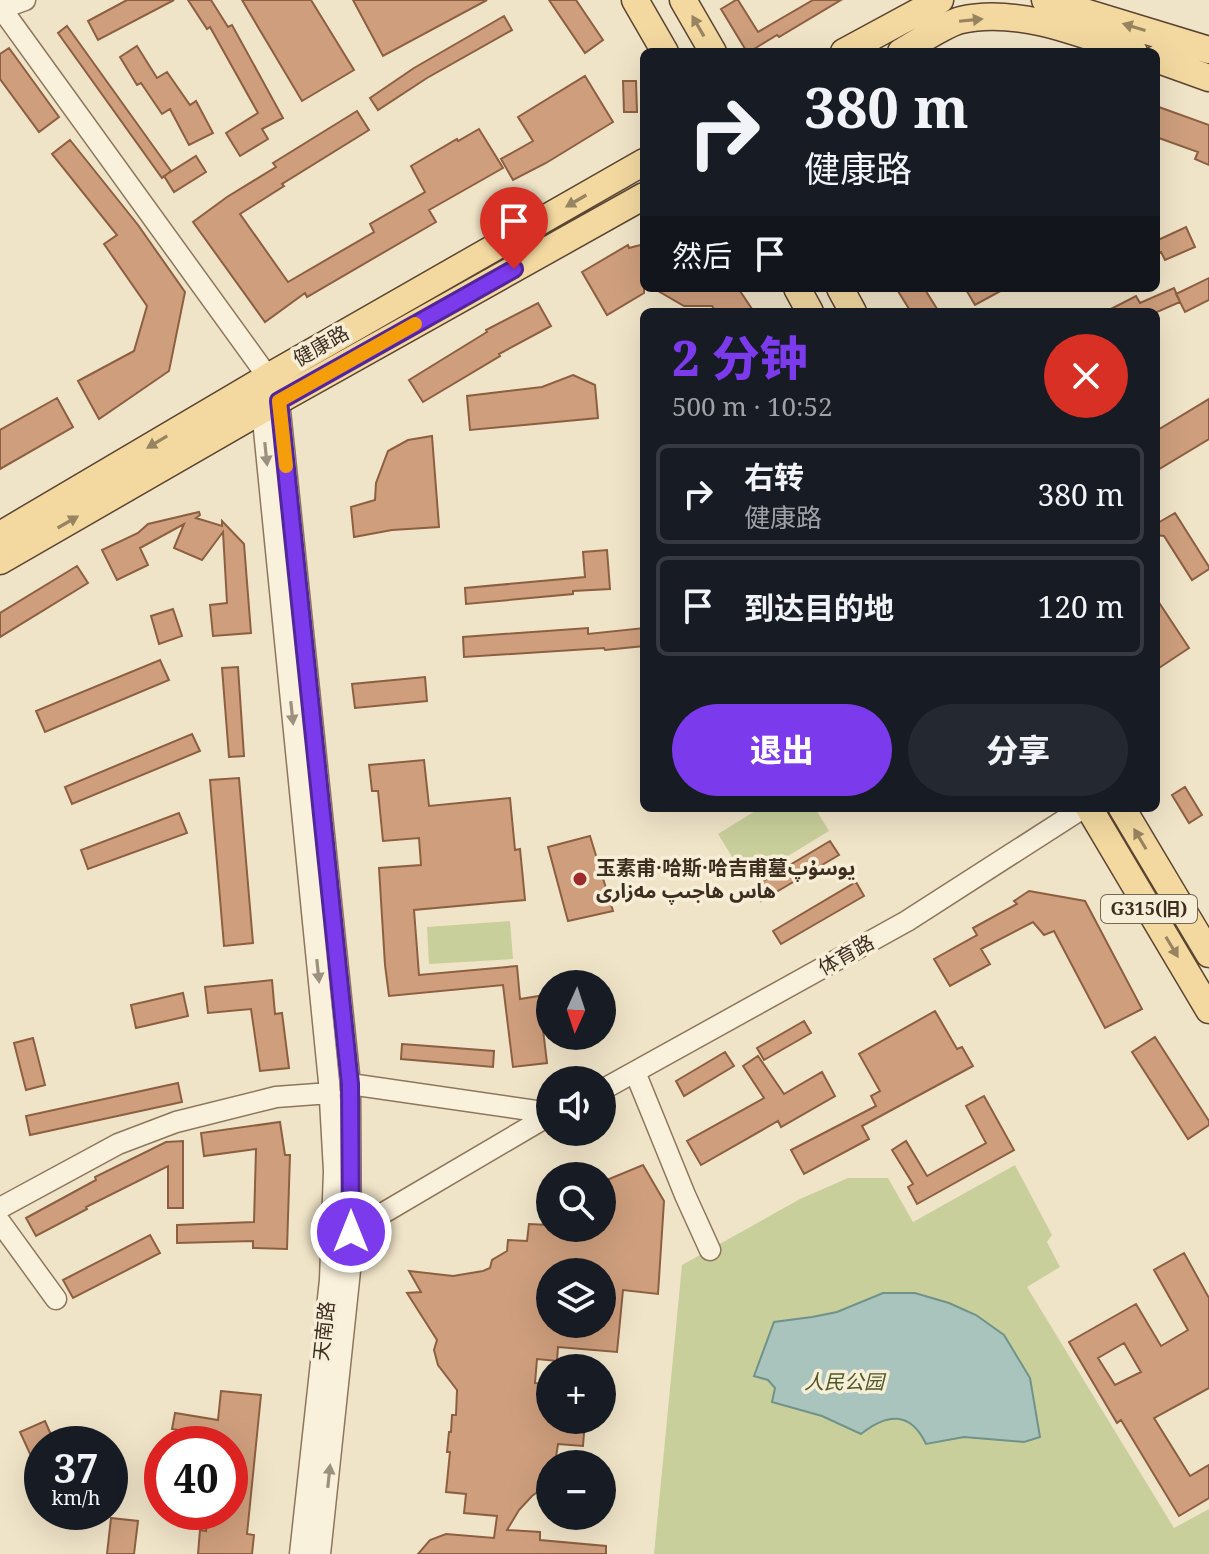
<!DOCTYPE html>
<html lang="zh">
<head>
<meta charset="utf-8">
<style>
  :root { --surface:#171b24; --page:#242831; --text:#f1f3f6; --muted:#9ea1a6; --line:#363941; --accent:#7c3aed }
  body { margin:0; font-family:"Noto Serif","Noto Sans Arabic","Noto Sans SC",serif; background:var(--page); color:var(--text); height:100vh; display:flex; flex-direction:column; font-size:30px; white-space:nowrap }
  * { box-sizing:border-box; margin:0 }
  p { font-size:26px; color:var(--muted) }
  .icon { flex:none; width:44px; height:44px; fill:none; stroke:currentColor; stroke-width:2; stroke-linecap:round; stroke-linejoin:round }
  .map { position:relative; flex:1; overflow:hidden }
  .panel { position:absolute; left:640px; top:308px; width:520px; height:504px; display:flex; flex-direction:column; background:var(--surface); border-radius:12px; box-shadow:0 8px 32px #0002 }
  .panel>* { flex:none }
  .hud { position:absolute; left:640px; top:48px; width:520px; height:244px; border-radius:12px; box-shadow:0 8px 32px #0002; background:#171b24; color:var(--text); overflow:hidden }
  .needle { width:52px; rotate:183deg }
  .fabs { position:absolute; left:536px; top:970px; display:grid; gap:16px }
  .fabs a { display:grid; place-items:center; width:80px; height:80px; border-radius:50%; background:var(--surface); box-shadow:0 8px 32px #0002; font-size:40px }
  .speed { position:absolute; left:24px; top:1426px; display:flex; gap:16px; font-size:40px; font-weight:700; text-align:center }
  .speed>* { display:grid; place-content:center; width:104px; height:104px; border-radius:50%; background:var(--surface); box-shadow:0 8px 32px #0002; line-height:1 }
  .speed small { font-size:20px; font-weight:400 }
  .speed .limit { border:12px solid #d22; background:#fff; color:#111 }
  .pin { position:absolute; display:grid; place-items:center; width:68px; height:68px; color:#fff; margin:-82px -34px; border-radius:50% 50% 50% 0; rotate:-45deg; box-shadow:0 0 8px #0007 }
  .pin .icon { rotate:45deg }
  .me { position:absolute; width:88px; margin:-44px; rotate:0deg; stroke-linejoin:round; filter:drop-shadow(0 0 6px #0008) }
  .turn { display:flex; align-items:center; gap:28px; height:168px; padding:0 32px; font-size:36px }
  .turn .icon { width:104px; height:104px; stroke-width:2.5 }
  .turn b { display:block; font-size:56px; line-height:68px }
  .then { display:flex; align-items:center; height:76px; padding:0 32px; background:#0003; gap:16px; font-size:30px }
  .round { display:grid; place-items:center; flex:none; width:84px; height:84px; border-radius:42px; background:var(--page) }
  .summary { display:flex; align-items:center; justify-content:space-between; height:136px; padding:0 32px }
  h1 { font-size:48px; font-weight:800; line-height:60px; color:var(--accent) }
  .primary-button { display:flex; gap:16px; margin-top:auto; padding:16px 32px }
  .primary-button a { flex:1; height:92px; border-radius:48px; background:var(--accent); color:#fff; font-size:32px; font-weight:800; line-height:92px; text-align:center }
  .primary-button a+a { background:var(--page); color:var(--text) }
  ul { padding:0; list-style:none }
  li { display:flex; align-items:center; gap:24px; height:100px; margin:0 16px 12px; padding:0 16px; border:4px solid var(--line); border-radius:12px }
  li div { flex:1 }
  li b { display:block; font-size:30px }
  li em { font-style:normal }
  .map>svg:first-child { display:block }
  .green { fill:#c9cf9b }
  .water { fill:#a9c4bc; stroke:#6f938a; stroke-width:2 }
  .building { fill:#cf9f7d; stroke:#8d5f41; stroke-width:2; fill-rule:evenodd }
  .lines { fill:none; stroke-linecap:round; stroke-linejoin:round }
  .minor-casing { stroke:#8d765c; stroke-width:23 }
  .major-casing { stroke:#5b4430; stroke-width:29 }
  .minor { stroke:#faf1dc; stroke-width:20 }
  .major { stroke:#f3d9a0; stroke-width:26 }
  .oneway { fill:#988460 }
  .oneway2 { fill:#9c907e }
  .route-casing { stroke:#51269a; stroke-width:20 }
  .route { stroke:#7c3aed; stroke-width:14 }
  .slow { stroke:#f59e0b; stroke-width:14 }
  .poi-dot { fill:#9e2a2b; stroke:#f7eed8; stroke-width:3 }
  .labels { text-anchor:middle; stroke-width:7; stroke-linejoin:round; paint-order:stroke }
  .shield { fill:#f7eed8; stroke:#756857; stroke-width:2 }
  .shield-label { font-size:18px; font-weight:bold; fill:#3d2e20 }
  .street-label { font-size:20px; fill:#3d2e20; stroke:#f7eed8 }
  .poi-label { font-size:20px; font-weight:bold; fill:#3d2e20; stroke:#f7eed8; text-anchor:start }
  .park-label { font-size:20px; font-style:italic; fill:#4d5a26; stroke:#f7eed8 }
</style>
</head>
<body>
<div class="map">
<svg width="1209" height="1554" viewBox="0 0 1209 1554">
  <rect width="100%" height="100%" fill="#f0e4c8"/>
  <path class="green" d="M760 808H815L829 831 747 881 718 834Z
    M510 921 513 959 429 964 427 927Z
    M1015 1165 1052 1235 1047 1242 1060 1267 1027 1287 1174 1528 1209 1509V1554H654L682 1265 800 1199 848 1178H888L913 1222Z"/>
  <path class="water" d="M883 1293H915L949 1303 976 1315 1004 1335 1030 1378 1040 1437 1024 1442 964 1437 926 1444C910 1410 886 1414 861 1434L822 1416 772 1402 775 1388 768 1380 754 1376 774 1322 812 1317 837 1312Z"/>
  <path class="building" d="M127 0H174L98 40 88 21Z
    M188 0H211L228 27 232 25 283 118 262 129 268 139 240 156 226 133 258 113 210 27 207 29Z
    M242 0H311L354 70 302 101Z
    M353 0H487L383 56Z
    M549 0H576L603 40 585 53Z
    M736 0H738L758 32 813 0H841L779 37 777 35 749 52H747L721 9Z
    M504 16 512 30 427 78 378 110 370 98 414 68Z
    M67 26 171 171 162 178 58 33Z
    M137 46 157 78 167 72 190 105 196 101 213 133 189 145 170 109 162 114 141 83 137 85 120 57Z
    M9 48 59 117 39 132 0 79V54Z
    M585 76 613 122 546 163 513 180 501 159 533 141 518 117Z
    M623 81H636L637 112H624Z
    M1156 106 1209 125V165L1195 159 1198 152 1156 137Z
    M357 111 369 130 282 184 284 186 240 214 288 282 374 232 370 224 425 192 411 166 457 139 458 141 479 129 503 168 429 210 436 222 307 297 305 293 265 322 193 222 227 197 276 167 273 163Z
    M70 140 138 225 185 292 169 371 99 419 78 381 134 351 147 306 104 244 117 235 52 154Z
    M196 156 206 172 174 192 164 176Z
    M1186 227 1195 247 1165 260 1161 252 1156 255V241Z
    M644 244V293L607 315 582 272 628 245 629 248Z
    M1209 278V300L1185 312 1176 294Z
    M653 288H738L754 312H716L712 306H684Z
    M896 288H924L939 312H911Z
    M965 288H1006L975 305Z
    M1174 288 1180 302 1157 312H1105L1136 296 1140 303Z
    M538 303 551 326 499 354 500 356 423 402 409 380 487 332 486 330Z
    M573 375 595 385 598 418 470 430 467 396 542 387Z
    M57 398 73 427 0 469V430Z
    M1209 399V439L1156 471V431Z
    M432 436 439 527 392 530 354 537 351 507 375 500 376 483 388 451 408 440Z
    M199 512 200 515 196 518 222 526V521L244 544 251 633 213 636 210 605 227 603 223 532 202 560 174 548 184 524 140 548 148 565 117 580 102 550 138 533 148 524Z
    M1175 513 1209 567V569L1192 580 1164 536 1156 535V524Z
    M607 550 610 589 573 591V594L466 604 465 588 585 577 583 552Z
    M77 566 88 583 0 637V613Z
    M1156 598 1189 648 1156 670Z
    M173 609 182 636 159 644 151 616Z
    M588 628V634L644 628V646L605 650 604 648 464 657 463 637Z
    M160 660 169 680 45 732 36 711Z
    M238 667 244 756 229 757 222 668Z
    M425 677 427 701 355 708 352 684Z
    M192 734 200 751 72 804 65 787Z
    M424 760 429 806 510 798 515 850 520 849 525 900 414 910 419 975 517 966 520 999 539 996 547 1063 513 1067 503 985 389 996 385 965 379 868 421 865 419 838 383 841 378 791H372L369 765Z
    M239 778 253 943 224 946 210 780Z
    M1185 787 1202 815 1189 823 1172 795Z
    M179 813 187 833 88 869 81 850Z
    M590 836 613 911 568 921 548 847Z
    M830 841 839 855 761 901 753 887Z
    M856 882 864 896 781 944 773 931Z
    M1029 891 1085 901 1142 1009 1105 1028 1054 931 1044 935 1033 922 981 949 990 964 950 986 934 959 977 935 973 928 1017 904 1014 901Z
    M272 980 275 1014 282 1013 289 1068 260 1071 251 1009 208 1013 205 987Z
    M183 993 188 1016 136 1028 131 1005Z
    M935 1011 957 1049 962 1047 973 1066 862 1126 869 1139 804 1174 791 1150 876 1106 871 1096 880 1091 859 1054Z
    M804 1021 811 1033 764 1060 757 1048Z
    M1155 1037 1209 1121V1125L1188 1139 1132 1052Z
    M33 1038 45 1085 26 1090 14 1043Z
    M402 1044 494 1051 493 1067 401 1059Z
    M725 1052 734 1066 684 1096 676 1081Z
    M758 1056 784 1094 822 1072 835 1096 781 1127 778 1121 701 1165 687 1141 764 1098 743 1066Z
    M178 1083 182 1102 30 1135 26 1116Z
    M984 1096 1014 1150 917 1204 908 1187 913 1184 892 1150 906 1141 927 1176 986 1143 966 1106Z
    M280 1122 285 1155H290L287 1249 253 1248V1241L177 1243V1225L254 1222 256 1149 204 1156 201 1133Z
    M183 1141V1208H168V1166L86 1207 87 1209 36 1236 26 1218 96 1180 95 1177 166 1142Z
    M643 1165 664 1201 658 1294 623 1290 617 1352 558 1347 557 1361 537 1359 535 1383 550 1384V1420H585L583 1446 558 1444 555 1464H550V1483L532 1496 519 1510 507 1530 540 1532V1540L606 1546V1554H418L430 1540 446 1534 494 1538 497 1516 464 1513 466 1494 446 1492 450 1452H447L449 1432H451L452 1415H456L457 1390 438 1365 434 1350 437 1340 407 1293 421 1292 409 1271 453 1276 483 1271 490 1268 492 1260 507 1251 508 1240 527 1241 529 1224 550 1225V1231L551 1228H602V1182ZM550 1272H602V1324H550Z
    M150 1235 160 1253 73 1298 63 1280Z
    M1184 1253 1209 1298V1388L1154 1418 1190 1476 1209 1465V1498L1179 1516 1121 1420 1117 1423 1069 1342 1136 1304 1161 1346 1188 1330 1154 1270ZM1124 1343 1141 1372 1115 1385 1098 1358Z
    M221 1391 261 1395 247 1534 254 1535 252 1554H198L200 1530 206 1531 208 1512H230V1444H216V1436L172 1429 175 1413 218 1420Z
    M45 1421 55 1444H42V1480L20 1432Z
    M111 1518 138 1521 134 1554H107Z"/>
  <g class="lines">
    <defs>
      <path id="minor" d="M1 8 268 377 279 401 350 1084 351 1261 320 1554
        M0 9 25 0
        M264 400 262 410 329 1082 334 1171 330 1280 300 1554
        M635 1072 685 1195 710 1250
        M350 1084 550 1113
        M602 1090 907 921 1083 808
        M0 1208 118 1144 176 1122 276 1097 330 1093
        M0 1222 56 1299
        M351 1232 550 1115"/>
      <path id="major" d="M635 0 665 52
        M683 0 713 52
        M1045 0 1209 50
        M844 52 940 0
        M901 52C915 44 947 23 961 20 1017 7 1082 34 1134 52
        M1156 59 1209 78
        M797 288 810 312
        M840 288 853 312
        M0 535 268 377 644 162
        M0 561 262 410 644 196
        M1089 808 1209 1010
        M1122 808 1209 954"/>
    </defs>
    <use href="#minor" class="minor-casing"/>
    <use href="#major" class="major-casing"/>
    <use href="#minor" class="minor"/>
    <use href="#major" class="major"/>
  </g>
  <defs><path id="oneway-solid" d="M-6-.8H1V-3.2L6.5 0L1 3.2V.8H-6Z" transform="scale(2)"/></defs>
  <g class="oneway">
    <use href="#oneway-solid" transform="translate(971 20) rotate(-6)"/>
    <use href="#oneway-solid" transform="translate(698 26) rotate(-120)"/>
    <use href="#oneway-solid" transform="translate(1134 27) rotate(-163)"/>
    <use href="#oneway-solid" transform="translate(576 201) rotate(150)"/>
    <use href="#oneway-solid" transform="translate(157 442) rotate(149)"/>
    <use href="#oneway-solid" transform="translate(68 522) rotate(-30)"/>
    <use href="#oneway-solid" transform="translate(1140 839) rotate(-121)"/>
    <use href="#oneway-solid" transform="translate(1172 947) rotate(59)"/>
  </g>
  <g class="oneway2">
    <use href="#oneway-solid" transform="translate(266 454) rotate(84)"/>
    <use href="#oneway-solid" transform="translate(292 713) rotate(84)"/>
    <use href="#oneway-solid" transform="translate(318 971) rotate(84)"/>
    <use href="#oneway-solid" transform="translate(329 1476) rotate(-84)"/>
  </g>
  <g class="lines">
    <defs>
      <path id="route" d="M351 1232 350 1084 279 401 514 269"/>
    </defs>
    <use href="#route" class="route-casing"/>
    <use href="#route" class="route"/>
    <path class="slow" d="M286 466 279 401 415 324"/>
  </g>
  <circle class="poi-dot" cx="580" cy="879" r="8"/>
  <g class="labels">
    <rect class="shield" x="1101" y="895" width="96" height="28" rx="6"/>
    <g class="shield-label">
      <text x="1149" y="915">G315(旧)</text>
    </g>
    <g class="street-label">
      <text transform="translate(321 346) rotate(-30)" y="7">健康路</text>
      <text transform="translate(846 955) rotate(-29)" y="7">体育路</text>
      <text transform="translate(324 1331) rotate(-84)" y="7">天南路</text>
    </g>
    <g class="poi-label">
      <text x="596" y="875">玉素甫·哈斯·哈吉甫墓يوسۇپ<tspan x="596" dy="23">ھاس ھاجىپ مەزارى</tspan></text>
    </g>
    <g class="park-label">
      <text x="844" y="1389">人民公园</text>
    </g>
  </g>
</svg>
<div class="fabs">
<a><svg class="needle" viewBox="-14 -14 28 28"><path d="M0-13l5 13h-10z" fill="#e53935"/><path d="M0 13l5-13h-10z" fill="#9ea1a6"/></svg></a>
<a><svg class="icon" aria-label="sound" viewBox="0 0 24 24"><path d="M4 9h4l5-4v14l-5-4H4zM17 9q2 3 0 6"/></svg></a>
<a><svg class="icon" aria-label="search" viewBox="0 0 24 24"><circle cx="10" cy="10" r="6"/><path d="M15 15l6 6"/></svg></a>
<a><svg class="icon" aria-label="layers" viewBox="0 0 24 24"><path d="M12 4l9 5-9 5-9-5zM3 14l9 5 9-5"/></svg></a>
<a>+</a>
<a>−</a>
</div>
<div class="speed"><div>37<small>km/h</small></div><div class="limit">40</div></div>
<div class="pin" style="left:514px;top:269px;background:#d93025"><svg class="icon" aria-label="arrive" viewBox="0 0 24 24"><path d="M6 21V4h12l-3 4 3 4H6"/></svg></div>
<svg class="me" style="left:351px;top:1232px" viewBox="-20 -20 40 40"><circle r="17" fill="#7c3aed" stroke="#fff" stroke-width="3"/><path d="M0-11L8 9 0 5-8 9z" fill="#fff"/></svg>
<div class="hud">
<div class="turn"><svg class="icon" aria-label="right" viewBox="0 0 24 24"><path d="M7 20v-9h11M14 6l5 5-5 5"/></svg><div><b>380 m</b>健康路</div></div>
<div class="then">然后<svg class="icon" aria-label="arrive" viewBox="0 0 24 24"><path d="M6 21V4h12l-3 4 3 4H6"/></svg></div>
</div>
<section class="panel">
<div class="summary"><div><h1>2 分钟</h1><p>500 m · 10:52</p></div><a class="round" style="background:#d93025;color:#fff"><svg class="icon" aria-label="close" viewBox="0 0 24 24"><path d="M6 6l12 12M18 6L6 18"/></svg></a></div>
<ul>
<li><svg class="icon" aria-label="right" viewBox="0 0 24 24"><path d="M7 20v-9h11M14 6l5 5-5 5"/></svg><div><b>右转</b><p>健康路</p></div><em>380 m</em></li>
<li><svg class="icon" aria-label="arrive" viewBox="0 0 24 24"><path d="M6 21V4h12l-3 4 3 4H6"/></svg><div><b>到达目的地</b></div><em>120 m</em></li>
</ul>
<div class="primary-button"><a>退出</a><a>分享</a></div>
</section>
</div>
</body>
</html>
